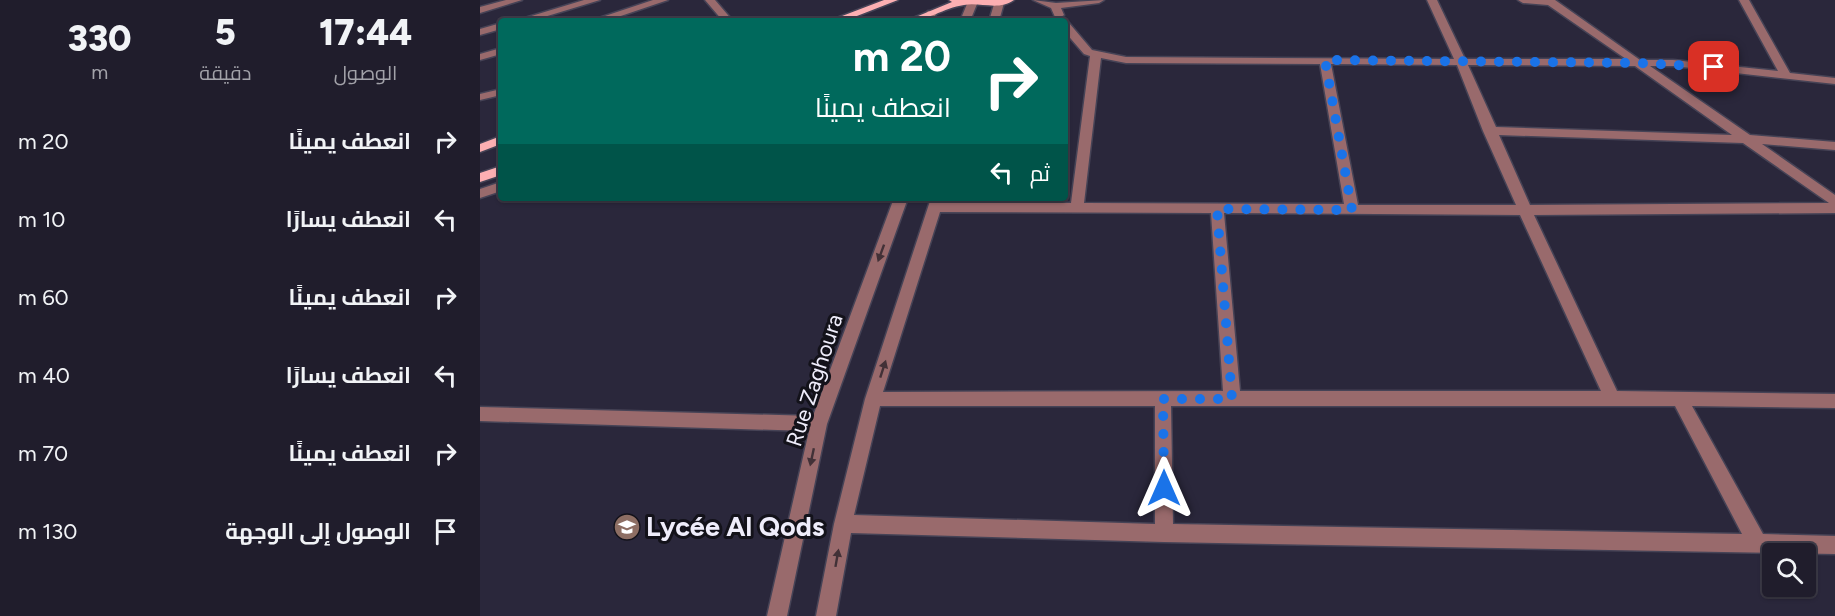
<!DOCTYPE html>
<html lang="ar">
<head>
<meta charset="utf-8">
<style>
  :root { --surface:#201d2c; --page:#2d2a38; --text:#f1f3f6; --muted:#a2a2a9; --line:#3d3b48 }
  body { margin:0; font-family:Figtree,Cairo,sans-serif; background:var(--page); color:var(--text); direction:rtl; height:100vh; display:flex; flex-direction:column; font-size:22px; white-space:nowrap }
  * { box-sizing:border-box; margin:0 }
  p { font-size:20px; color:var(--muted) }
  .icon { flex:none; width:33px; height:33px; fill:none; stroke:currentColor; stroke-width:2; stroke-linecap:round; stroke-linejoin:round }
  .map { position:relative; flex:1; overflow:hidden; direction:ltr }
  .side { display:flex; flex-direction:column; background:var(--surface); width:480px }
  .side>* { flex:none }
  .banner { position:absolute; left:18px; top:18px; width:570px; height:183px; border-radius:6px; box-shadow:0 2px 4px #0004,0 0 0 2px var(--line); direction:rtl; background:#00695c; color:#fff; overflow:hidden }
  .tools { position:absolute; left:1282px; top:543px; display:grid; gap:12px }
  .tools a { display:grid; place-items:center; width:54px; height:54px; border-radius:6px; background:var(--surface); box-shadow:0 2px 4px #0004,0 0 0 2px var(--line); font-size:30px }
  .pin { position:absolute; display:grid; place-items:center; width:51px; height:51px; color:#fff; margin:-26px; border-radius:12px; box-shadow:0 3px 9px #0006 }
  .me { position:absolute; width:66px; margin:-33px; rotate:0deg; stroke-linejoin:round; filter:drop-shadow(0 0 4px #0008) }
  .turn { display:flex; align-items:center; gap:21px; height:126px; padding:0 18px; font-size:27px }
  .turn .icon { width:78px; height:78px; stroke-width:2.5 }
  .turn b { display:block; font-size:42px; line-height:51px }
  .then { display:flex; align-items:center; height:57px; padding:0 18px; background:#0003; gap:12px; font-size:22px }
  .eta { display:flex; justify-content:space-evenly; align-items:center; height:102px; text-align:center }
  .eta b { font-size:36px; font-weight:800; line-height:42px }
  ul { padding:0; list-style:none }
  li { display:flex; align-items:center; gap:18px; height:78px; padding:0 18px }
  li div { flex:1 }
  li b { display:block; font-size:22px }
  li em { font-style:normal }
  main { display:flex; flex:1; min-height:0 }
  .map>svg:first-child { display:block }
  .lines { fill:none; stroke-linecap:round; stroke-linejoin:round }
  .minor-casing { stroke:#464356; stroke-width:3 }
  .major-casing { stroke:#464356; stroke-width:3 }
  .minor { fill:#996a6c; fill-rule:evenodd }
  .major { fill:#fcafb2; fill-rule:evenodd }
  .oneway { fill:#423137 }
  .route { stroke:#1a73e8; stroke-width:10; stroke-dasharray:0 18 }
  .labels { text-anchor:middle; stroke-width:6; stroke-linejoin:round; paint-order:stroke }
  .street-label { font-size:22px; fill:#efedfb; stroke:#13121a }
  .near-poi-label { font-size:27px; font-weight:bold; fill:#efedfb; stroke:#13121a; text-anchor:start }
</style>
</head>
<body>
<main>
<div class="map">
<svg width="1355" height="616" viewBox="0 0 1355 616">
  <rect width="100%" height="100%" fill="#2a273b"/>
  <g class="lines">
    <defs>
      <path id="minor" d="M26 0H42L0 13V7Z
        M104 0H120L51 21H35Z
        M173 0H188L126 21H110Z
        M225 0H235L253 21H243Z
        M553 0 576 3 624 0 619 3 581 8 584 15 579 18 575 17 571 8Z
        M947 0H957L985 59H1146L1068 5 1043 3 1038 0H1075L1160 60H1193L1298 71 1259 0H1269L1310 73 1355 78V84L1193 66H1170L1270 135 1355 142V150L1282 144 1355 195V213L1054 215 1137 391 1355 394V408L1212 406 1283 534 1355 536V554L684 542 371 533 356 616H336L354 524 385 399 451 198H463V202L591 203 610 56 604 54 585 32V22L589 23 612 50 646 57 974 59ZM621 58 646 63 840 64 864 204 604 203ZM851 64 977 65 1003 131 1036 205H878ZM988 65 1155 66 1252 135 1016 127ZM1019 135 1263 143 1349 203 1050 205ZM460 212 731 213 743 391 403 392ZM744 213 1040 215 1121 391H760ZM400 406H675V524L374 515ZM691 406H1195L1262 534 693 524Z
        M492 1 497 4 490 21H480L487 4Z
        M515 1 524 3 519 21H509Z
        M448 11 457 13 451 21H440Z
        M21 23V29L0 35V29Z
        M21 48V54L0 60V54Z
        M21 89V95L0 100V94Z
        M21 182V191L0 198V189Z
        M414 198H428L347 424 307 616H287L329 431 0 421V407L333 416Z"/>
      <path id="major" d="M404 0H418L364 21H349Z
        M469 0H534C519 11 500 2 484 5 463 8 448 21 426 21L472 2Z
        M21 136V144L0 152V144Z
        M21 166V175L0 182V173Z"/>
    </defs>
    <use href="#minor" class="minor-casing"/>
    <use href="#major" class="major-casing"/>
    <use href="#minor" class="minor"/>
    <use href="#major" class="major"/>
  </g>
  <defs><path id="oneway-solid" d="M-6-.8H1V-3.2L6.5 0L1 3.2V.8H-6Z" transform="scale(1.5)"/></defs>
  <g class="oneway">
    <use href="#oneway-solid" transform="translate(401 253) rotate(110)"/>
    <use href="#oneway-solid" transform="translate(403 369) rotate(-72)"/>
    <use href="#oneway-solid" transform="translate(332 457) rotate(102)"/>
    <use href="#oneway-solid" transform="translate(357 558) rotate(-80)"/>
  </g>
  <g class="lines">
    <path class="route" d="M684 488 683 399H752L737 209 872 210 845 60 1159 63 1234 67"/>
  </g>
  <defs>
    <symbol id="school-disc" viewBox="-11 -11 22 22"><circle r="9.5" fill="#8d6e63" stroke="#13121a"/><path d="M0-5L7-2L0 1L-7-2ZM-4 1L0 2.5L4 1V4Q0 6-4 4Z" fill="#fff"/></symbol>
  </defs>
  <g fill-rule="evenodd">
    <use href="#school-disc" x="132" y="512" width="30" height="30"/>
  </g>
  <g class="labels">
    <g class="street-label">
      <text transform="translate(334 380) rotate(-72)" y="8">Rue Zaghoura</text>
    </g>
    <g class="near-poi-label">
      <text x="166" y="536">Lycée Al Qods</text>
    </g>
  </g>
</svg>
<div class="tools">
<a><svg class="icon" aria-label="search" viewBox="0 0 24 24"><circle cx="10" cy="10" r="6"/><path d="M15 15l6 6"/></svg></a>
</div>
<div class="pin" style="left:1234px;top:67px;background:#d93025"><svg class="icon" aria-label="arrive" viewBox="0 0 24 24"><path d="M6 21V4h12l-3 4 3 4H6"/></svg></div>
<svg class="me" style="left:684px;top:488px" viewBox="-20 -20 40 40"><path d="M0-17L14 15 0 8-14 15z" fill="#1a73e8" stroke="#fff" stroke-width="4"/></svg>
<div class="banner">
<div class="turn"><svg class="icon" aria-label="right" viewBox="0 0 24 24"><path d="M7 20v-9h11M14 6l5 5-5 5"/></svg><div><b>20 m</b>انعطف يمينًا</div></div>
<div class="then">ثم<svg class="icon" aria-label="left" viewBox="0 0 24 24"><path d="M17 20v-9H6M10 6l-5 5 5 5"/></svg></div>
</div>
</div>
<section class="side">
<div class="eta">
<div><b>17:44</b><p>الوصول</p></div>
<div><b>5</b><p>دقيقة</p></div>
<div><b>330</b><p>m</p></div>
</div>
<ul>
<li><svg class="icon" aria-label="right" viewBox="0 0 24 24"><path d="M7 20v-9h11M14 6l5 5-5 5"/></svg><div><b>انعطف يمينًا</b></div><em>20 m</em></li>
<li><svg class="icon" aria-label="left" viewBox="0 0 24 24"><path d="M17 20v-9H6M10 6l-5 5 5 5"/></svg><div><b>انعطف يسارًا</b></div><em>10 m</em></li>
<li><svg class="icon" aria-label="right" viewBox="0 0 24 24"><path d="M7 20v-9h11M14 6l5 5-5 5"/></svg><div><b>انعطف يمينًا</b></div><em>60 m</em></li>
<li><svg class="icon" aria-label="left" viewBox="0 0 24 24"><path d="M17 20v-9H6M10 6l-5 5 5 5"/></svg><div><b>انعطف يسارًا</b></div><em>40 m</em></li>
<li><svg class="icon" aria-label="right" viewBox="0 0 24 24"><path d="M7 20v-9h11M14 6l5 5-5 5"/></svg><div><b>انعطف يمينًا</b></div><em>70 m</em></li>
<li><svg class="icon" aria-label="arrive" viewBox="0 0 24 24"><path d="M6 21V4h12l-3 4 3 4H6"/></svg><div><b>الوصول إلى الوجهة</b></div><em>130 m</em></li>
</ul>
</section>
</main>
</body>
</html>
